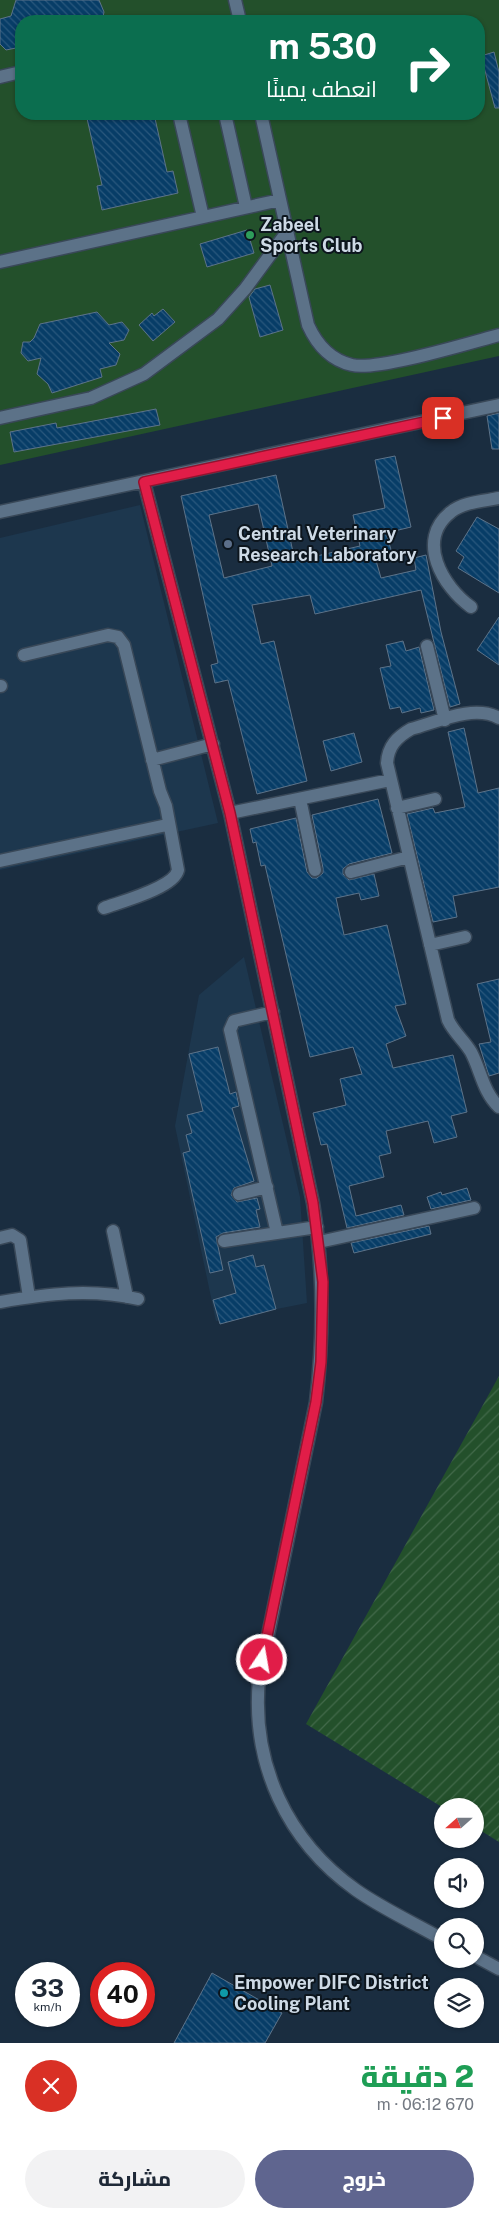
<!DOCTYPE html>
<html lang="ar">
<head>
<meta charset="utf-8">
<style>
  :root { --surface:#fff; --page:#f2f2f3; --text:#1f2937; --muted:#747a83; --accent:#5f658f }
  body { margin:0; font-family:"Public Sans",Cairo,sans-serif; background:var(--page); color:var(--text); direction:rtl; height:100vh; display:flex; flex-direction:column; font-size:19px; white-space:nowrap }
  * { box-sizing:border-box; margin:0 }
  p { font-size:16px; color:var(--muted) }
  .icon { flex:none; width:28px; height:28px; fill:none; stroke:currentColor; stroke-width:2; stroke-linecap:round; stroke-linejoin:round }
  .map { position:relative; height:2043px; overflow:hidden; direction:ltr }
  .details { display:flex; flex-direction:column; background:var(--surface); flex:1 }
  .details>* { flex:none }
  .top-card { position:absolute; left:15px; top:15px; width:470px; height:105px; border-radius:20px; box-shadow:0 1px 4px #0004; direction:rtl; background:#0b6e4f; color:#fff; overflow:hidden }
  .needle { width:32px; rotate:249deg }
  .tools { position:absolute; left:434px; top:1798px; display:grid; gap:10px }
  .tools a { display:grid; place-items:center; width:50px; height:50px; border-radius:50%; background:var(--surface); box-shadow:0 1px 4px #0004; font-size:25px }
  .speed { position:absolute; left:15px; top:1962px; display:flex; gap:10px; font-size:25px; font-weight:700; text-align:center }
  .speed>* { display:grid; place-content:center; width:65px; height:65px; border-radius:50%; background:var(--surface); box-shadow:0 1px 4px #0004; line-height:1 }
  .speed small { font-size:12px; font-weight:400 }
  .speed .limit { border:8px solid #d22; background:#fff; color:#111 }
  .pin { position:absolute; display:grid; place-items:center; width:42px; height:42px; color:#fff; margin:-21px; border-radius:10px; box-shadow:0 2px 8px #0006 }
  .me { position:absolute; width:55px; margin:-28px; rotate:12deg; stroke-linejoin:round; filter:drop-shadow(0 0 4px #0008) }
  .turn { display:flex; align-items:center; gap:18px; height:105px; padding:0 25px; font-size:22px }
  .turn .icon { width:65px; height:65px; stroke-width:2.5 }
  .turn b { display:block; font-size:35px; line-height:42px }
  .round { display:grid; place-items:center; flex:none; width:52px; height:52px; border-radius:26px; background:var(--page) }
  .headline { display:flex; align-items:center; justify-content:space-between; height:85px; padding:0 25px }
  h1 { font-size:30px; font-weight:800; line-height:38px; color:#1e9e55 }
  .cta { display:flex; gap:10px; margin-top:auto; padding:10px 25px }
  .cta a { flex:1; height:58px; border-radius:30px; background:var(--accent); color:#fff; font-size:20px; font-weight:800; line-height:58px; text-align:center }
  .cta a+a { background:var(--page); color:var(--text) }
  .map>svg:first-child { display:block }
  .built { fill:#1d374e }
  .garden { fill:url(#garden-furrows) }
  .pitch { fill:#23502b; fill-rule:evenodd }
  .building { fill:url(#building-back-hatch); stroke:#5d7389; fill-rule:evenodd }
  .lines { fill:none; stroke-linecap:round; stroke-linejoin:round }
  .minor-casing { stroke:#394858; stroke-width:15 }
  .minor { stroke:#5c7288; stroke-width:12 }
  .route-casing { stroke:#92132f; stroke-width:12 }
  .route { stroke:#e11d48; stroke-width:9 }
  .leisure-dot { fill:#2e9e5b; stroke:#0c151d; stroke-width:2 }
  .service-dot { fill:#5c6f8a; stroke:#0c151d; stroke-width:2 }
  .culture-dot { fill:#0f9aa8; stroke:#0c151d; stroke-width:2 }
  .labels { text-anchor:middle; stroke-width:4; stroke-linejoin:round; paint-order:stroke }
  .poi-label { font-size:18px; font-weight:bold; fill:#cedae6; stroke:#0c151d; text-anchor:start }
</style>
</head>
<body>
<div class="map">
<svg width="499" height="2043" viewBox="0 0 499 2043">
  <defs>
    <pattern id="garden-furrows" width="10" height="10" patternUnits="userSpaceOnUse" patternTransform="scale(1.25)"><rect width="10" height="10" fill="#23502b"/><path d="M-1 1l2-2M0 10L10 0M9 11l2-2" fill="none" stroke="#42694a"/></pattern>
    <pattern id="building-back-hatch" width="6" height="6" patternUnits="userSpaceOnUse" patternTransform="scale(1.25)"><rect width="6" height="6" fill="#073d67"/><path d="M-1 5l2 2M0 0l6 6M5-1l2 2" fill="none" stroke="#2a587d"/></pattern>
  </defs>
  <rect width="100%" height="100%" fill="#1a2d40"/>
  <path class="built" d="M140 505 218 823 0 870V538Z
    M244 957 300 1197 307 1303 216 1321 175 1126 199 995Z"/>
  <path class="garden" d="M499 1376V1842L475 1827V1806L442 1807 306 1724Z"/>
  <path class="pitch" d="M0 0H499V356L0 465ZM21 21H479V114H21Z"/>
  <path class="building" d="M16 0H99L104 12 102 21H21V47L6 50 0 44V19L11 16Z
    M494 52 499 72V108H495L481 56Z
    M86 114H154L167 172 173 171 178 193 102 210 97 186 102 185Z
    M247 230 254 253 207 267 200 244Z
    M270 285 283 330 260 337 249 297 255 289Z
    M163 309 175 322 153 341 139 325 152 313 154 316Z
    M97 312 109 325 122 322 129 330 124 340 109 343 120 354 116 365 100 369 102 377 52 393 48 384 37 374 41 358 28 361 21 353 23 342H30L34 338 40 324Z
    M156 409 160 425 14 452 10 432 56 423 57 428Z
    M499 413V449H492L487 416Z
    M395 456 411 527 386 533 392 553 375 557 381 578 416 570 414 558 426 555 441 632 460 704 450 707 421 590 315 614 310 595 252 605 261 644 274 641 307 781 257 794 228 680 215 683 211 665 218 663 181 496 276 475 295 561 360 546 353 515 385 508 375 460ZM258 504 272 566 224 578 209 515Z
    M477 517 499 529V593L458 568 464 557 456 551Z
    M499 617V665L477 650Z
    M403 641 406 651 419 647 434 710 421 713 420 708 402 713 400 707 390 709 380 668 391 666 386 645Z
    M464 728 478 793 499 788V887L453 896 457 917 433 922 407 814 433 808 435 813 465 807 448 732Z
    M354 733 362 762 331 771 323 741Z
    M378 799 392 853 349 864 343 869V874L349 880 374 874 379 896 361 900 359 893 336 898 344 935 387 925 406 1004 395 1006 406 1036 386 1044 393 1068 453 1055 467 1112 451 1116 457 1137 434 1143 428 1121 386 1131 391 1153 379 1156 384 1177 349 1186 356 1216 401 1205 404 1215 347 1228 327 1144 321 1145 313 1113 346 1105 340 1079 362 1074 353 1047 310 1057 265 865 261 866 256 842 253 843 250 829 296 818 307 872 312 878H317L323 873V868L312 815Z
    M499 979V1073L489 1076 479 1044 491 1042 477 984Z
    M218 1047 230 1094 236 1092 239 1106 232 1108 254 1181 234 1188 231 1195 237 1202 257 1198 260 1209 256 1210 260 1227 223 1233 216 1237 223 1270 210 1273 183 1153 190 1151 186 1135 192 1133 187 1115 203 1111 189 1054Z
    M467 1188 471 1200 431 1209 427 1197 441 1192 442 1195Z
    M429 1226 431 1234 354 1253 351 1243Z
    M253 1255 256 1267 264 1265 276 1309 220 1324 213 1300 236 1293 228 1262Z
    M212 1973 282 2013 265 2043H174Z"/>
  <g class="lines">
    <defs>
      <path id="minor" d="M235 0 240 21
        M0 77 21 72
        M179 114 203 217
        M225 114 246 207
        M261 114 308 325C317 345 330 360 352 365 377 371 469 343 499 335
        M0 262 280 200
        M0 418 91 398 144 374 218 319 245 289 287 232
        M144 482 230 813 313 1203C324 1270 324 1334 316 1402L259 1679C251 1764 287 1841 356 1890 383 1909 414 1923 442 1939
        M0 512 499 405
        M471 607C443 587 415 540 451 512 463 502 484 501 499 498
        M427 646 445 720
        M24 655 108 635 118 637 124 645 160 791 166 806 178 870C174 888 120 902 104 908
        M0 686H1
        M499 718C474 704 437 722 411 729 397 737 388 746 387 763L448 1020C454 1033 464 1040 471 1052 481 1071 483 1092 499 1107
        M152 760 213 744
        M300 799 315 870
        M397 808 435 799
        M230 813 390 780
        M0 861 162 826
        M351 872 409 857
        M430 945 465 937
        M273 1012 234 1021 230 1030 277 1233
        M239 1194 267 1187
        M113 1231 127 1297
        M0 1238 12 1235 20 1240 29 1297
        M224 1241 317 1227
        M319 1242 474 1208
        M0 1302C47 1294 90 1288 138 1299
        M475 1956 499 1969"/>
    </defs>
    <use href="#minor" class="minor-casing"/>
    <use href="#minor" class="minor"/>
  </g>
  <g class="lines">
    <defs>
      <path id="route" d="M262 1660 316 1402 321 1362 323 1282 313 1203 230 813 144 482 443 418"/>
    </defs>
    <use href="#route" class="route-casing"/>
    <use href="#route" class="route"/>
  </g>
  <circle class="leisure-dot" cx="250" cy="235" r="5"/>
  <circle class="service-dot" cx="228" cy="544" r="5"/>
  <circle class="culture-dot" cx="224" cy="1993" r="5"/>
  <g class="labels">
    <g class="poi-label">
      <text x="260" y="231">Zabeel<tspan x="260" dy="21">Sports Club</tspan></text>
      <text x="238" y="540">Central Veterinary<tspan x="238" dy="21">Research Laboratory</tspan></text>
      <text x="234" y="1989">Empower DIFC District<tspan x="234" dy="21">Cooling Plant</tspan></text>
    </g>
  </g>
</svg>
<div class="tools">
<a><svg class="needle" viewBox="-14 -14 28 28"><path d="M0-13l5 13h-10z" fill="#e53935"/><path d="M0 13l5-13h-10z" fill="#747a83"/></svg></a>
<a><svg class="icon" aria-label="sound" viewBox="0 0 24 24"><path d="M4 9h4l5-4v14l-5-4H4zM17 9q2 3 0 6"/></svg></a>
<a><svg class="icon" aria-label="search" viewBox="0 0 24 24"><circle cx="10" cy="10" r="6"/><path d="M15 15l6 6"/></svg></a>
<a><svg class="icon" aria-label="layers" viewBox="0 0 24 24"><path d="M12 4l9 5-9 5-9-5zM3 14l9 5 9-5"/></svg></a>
</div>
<div class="speed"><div>33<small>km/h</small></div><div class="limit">40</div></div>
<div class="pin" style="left:443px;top:418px;background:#d93025"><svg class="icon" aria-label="arrive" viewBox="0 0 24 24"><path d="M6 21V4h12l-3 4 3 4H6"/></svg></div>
<svg class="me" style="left:262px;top:1660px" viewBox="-20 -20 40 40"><circle r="17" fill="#e11d48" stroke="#fff" stroke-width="3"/><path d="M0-11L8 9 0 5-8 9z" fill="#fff"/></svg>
<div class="top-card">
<div class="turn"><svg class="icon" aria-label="right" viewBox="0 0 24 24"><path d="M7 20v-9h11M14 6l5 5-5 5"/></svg><div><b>530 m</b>انعطف يمينًا</div></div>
</div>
</div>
<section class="details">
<div class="headline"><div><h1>2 دقيقة</h1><p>670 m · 06:12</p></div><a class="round" style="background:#d93025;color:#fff"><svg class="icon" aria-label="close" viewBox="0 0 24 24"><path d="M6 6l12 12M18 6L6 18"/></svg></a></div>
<div class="cta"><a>خروج</a><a>مشاركة</a></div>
</section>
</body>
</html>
